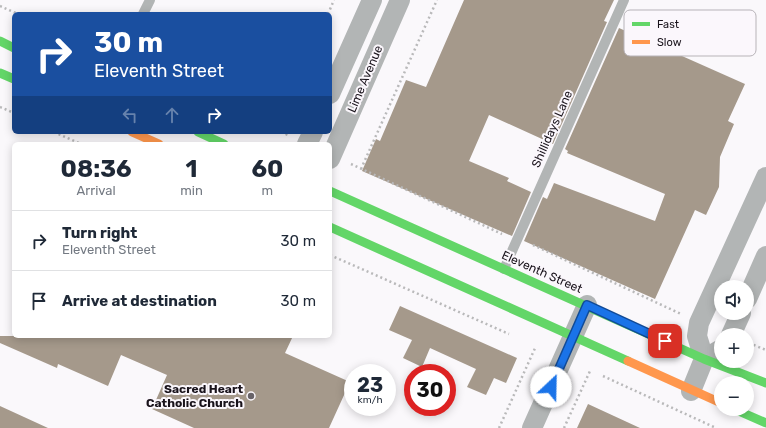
<!DOCTYPE html>
<html lang="en">
<head>
<meta charset="utf-8">
<style>
  :root { --surface:#fff; --page:#f2f2f3; --text:#1f2937; --muted:#747a83; --line:#e0e1e3 }
  body { margin:0; font-family:Rubik,sans-serif; background:var(--page); color:var(--text); height:100vh; display:flex; flex-direction:column; font-size:15px; white-space:nowrap }
  * { box-sizing:border-box; margin:0 }
  p { font-size:13px; color:var(--muted) }
  .icon { flex:none; width:22px; height:22px; fill:none; stroke:currentColor; stroke-width:2; stroke-linecap:round; stroke-linejoin:round }
  .map { position:relative; flex:1; overflow:hidden }
  .side { position:absolute; left:12px; top:142px; width:320px; height:196px; display:flex; flex-direction:column; background:var(--surface); border-radius:6px; box-shadow:0 2px 10px #0003 }
  .side>* { flex:none }
  .guide { position:absolute; left:12px; top:12px; width:320px; height:122px; border-radius:6px; box-shadow:0 2px 10px #0003; background:#1a4fa0; color:#fff; overflow:hidden }
  .controls { position:absolute; left:714px; top:280px; display:grid; gap:8px }
  .controls a { display:grid; place-items:center; width:40px; height:40px; border-radius:50%; background:var(--surface); box-shadow:0 2px 10px #0003; font-size:20px }
  .speed { position:absolute; left:344px; top:364px; display:flex; gap:8px; font-size:20px; font-weight:700; text-align:center }
  .speed>* { display:grid; place-content:center; width:52px; height:52px; border-radius:50%; background:var(--surface); box-shadow:0 2px 10px #0003; line-height:1 }
  .speed small { font-size:10px; font-weight:400 }
  .speed .limit { border:6px solid #d22; background:#fff; color:#111 }
  .pin { position:absolute; display:grid; place-items:center; width:34px; height:34px; color:#fff; margin:-17px; border-radius:8px; box-shadow:0 2px 6px #0006 }
  .me { position:absolute; width:44px; margin:-22px; rotate:24deg; stroke-linejoin:round; filter:drop-shadow(0 0 3px #0008) }
  .turn { display:flex; align-items:center; gap:14px; height:84px; padding:0 16px; font-size:18px }
  .turn .icon { width:52px; height:52px; stroke-width:2.5 }
  .turn b { display:block; font-size:28px; line-height:34px }
  .lanes { display:flex; align-items:center; height:38px; padding:0 16px; background:#0003; justify-content:center; gap:20px; direction:ltr }
  .lanes .off { opacity:.35 }
  .eta { display:flex; justify-content:space-evenly; align-items:center; height:68px; text-align:center }
  .eta b { font-size:24px; font-weight:700; line-height:28px }
  ul { padding:0; list-style:none }
  li { display:flex; align-items:center; gap:12px; height:60px; padding:0 16px; border-top:1px solid var(--line) }
  li div { flex:1 }
  li b { display:block; font-size:15px }
  li em { font-style:normal }
  .map>svg:first-child { display:block }
  .building { fill:#a5998b }
  .lines { fill:none; stroke-linecap:round; stroke-linejoin:round }
  .path { stroke:#b9b9ba; stroke-width:2.5; stroke-dasharray:2 3; stroke-linecap:butt }
  .lane { stroke:#b2b5b5; stroke-width:10 }
  .street { stroke:#b2b5b5; stroke-width:20 }
  .fast { stroke:#63d668; stroke-width:9 }
  .slow { stroke:#ff974d; stroke-width:9 }
  .route-casing { stroke:#114b97; stroke-width:10 }
  .route { stroke:#1a73e8; stroke-width:7 }
  .poi-dot { fill:#686369; stroke:#fbf7fc; stroke-width:1.5 }
  .labels { text-anchor:middle; stroke-width:4; stroke-linejoin:round; paint-order:stroke }
  .street-label { font-size:12px; fill:#19131b; stroke:#fbf7fc }
  .poi-label { font-size:12px; font-weight:bold; fill:#19131b; stroke:#fbf7fc; text-anchor:end }
  .key { fill:#fbf7fc; stroke:#b7b3b8; stroke-width:1 }
  .key-label { font-size:11px; fill:#19131b }
</style>
</head>
<body>
<div class="map">
<svg width="766" height="428" viewBox="0 0 766 428">
  <rect width="100%" height="100%" fill="#faf8fb"/>
  <path class="building" d="M464 0H614L604 21 607 22 553 144 489 115 469 161 509 178 507 181 531 192 512 236 362 171 376 139 380 141 406 80 426 87Z
    M619 28 745 84 728 121 734 124 720 157 719 187 706 215 695 210 655 299 524 241 543 197 547 199 554 183 655 221 665 194 567 153 568 151 565 149Z
    M400 306 517 358 506 383 494 378 486 395 467 387 476 369 430 348 422 367 403 358 412 340 389 330Z
    M0 336H293L285 353 350 382 329 428H194L152 409 167 375 121 355 108 386 58 364 57 368 0 343Z
    M588 404 640 428H577Z
    M0 406 48 428H0Z"/>
  <g class="lines">
    <path class="path" d="M0 6 18 14
      M328 14 334 0
      M0 107 14 113
      M54 132 81 144
      M281 132 288 135
      M351 164 502 234
      M361 169 437 0
      M533 245 681 314
      M330 255 509 334
      M749 343 766 350
      M603 376 716 428
      M499 428 536 346
      M564 428 590 371"/>
    <path class="lane" d="M143 14 150 0
      M504 269 624 0"/>
    <path class="street" d="M330 94 372 0
      M307 144 313 132
      M330 159 400 0
      M747 299 766 256
      M731 335 741 313
      M704 359 697 336 699 323 766 177
      M691 391 704 359 721 349
      M532 428 587 305"/>
    <path class="fast" d="M0 41 14 48
      M0 73 14 79
      M198 132 224 144
      M330 191 704 359 766 383
      M330 227 628 361
      M734 409 766 423"/>
    <path class="slow" d="M132 132 159 144
      M628 361 721 403"/>
  </g>
  <g class="lines">
    <defs>
      <path id="route" d="M551 387 587 305 665 341"/>
    </defs>
    <use href="#route" class="route-casing"/>
    <use href="#route" class="route"/>
  </g>
  <circle class="poi-dot" cx="251" cy="396" r="4"/>
  <g class="labels">
    <g class="street-label">
      <text transform="translate(365 79) rotate(-67)" y="4">Lime Avenue</text>
      <text transform="translate(552 129) rotate(-66)" y="4">Shillidays Lane</text>
      <text transform="translate(542 272) rotate(24)" y="4">Eleventh Street</text>
    </g>
    <g class="poi-label">
      <text x="243" y="393">Sacred Heart<tspan x="243" dy="14">Catholic Church</tspan></text>
    </g>
  </g>
  <rect x="624" y="10" width="132" height="46" rx="6" class="key"/>
  <rect x="632" y="22" width="18" height="4" fill="#63d668"/>
  <rect x="632" y="40" width="18" height="4" fill="#ff974d"/>
  <g class="key-label">
    <text x="657" y="28">Fast</text>
    <text x="657" y="46">Slow</text>
  </g>
</svg>
<div class="controls">
<a><svg class="icon" aria-label="sound" viewBox="0 0 24 24"><path d="M4 9h4l5-4v14l-5-4H4zM17 9q2 3 0 6"/></svg></a>
<a>+</a>
<a>−</a>
</div>
<div class="speed"><div>23<small>km/h</small></div><div class="limit">30</div></div>
<div class="pin" style="left:665px;top:341px;background:#d93025"><svg class="icon" aria-label="arrive" viewBox="0 0 24 24"><path d="M6 21V4h12l-3 4 3 4H6"/></svg></div>
<svg class="me" style="left:551px;top:387px" viewBox="-20 -20 40 40"><circle r="19" fill="#fff"/><path d="M0-13L10 11 0 6-10 11z" fill="#1a73e8"/></svg>
<div class="guide">
<div class="turn"><svg class="icon" aria-label="right" viewBox="0 0 24 24"><path d="M7 20v-9h11M14 6l5 5-5 5"/></svg><div><b>30 m</b>Eleventh Street</div></div>
<div class="lanes"><svg class="icon off" aria-label="left" viewBox="0 0 24 24"><path d="M17 20v-9H6M10 6l-5 5 5 5"/></svg><svg class="icon off" aria-label="ahead" viewBox="0 0 24 24"><path d="M12 20V5M6 11l6-6 6 6"/></svg><svg class="icon" aria-label="right" viewBox="0 0 24 24"><path d="M7 20v-9h11M14 6l5 5-5 5"/></svg></div>
</div>
<section class="side">
<div class="eta">
<div><b>08:36</b><p>Arrival</p></div>
<div><b>1</b><p>min</p></div>
<div><b>60</b><p>m</p></div>
</div>
<ul>
<li><svg class="icon" aria-label="right" viewBox="0 0 24 24"><path d="M7 20v-9h11M14 6l5 5-5 5"/></svg><div><b>Turn right</b><p>Eleventh Street</p></div><em>30 m</em></li>
<li><svg class="icon" aria-label="arrive" viewBox="0 0 24 24"><path d="M6 21V4h12l-3 4 3 4H6"/></svg><div><b>Arrive at destination</b></div><em>30 m</em></li>
</ul>
</section>
</div>
</body>
</html>
